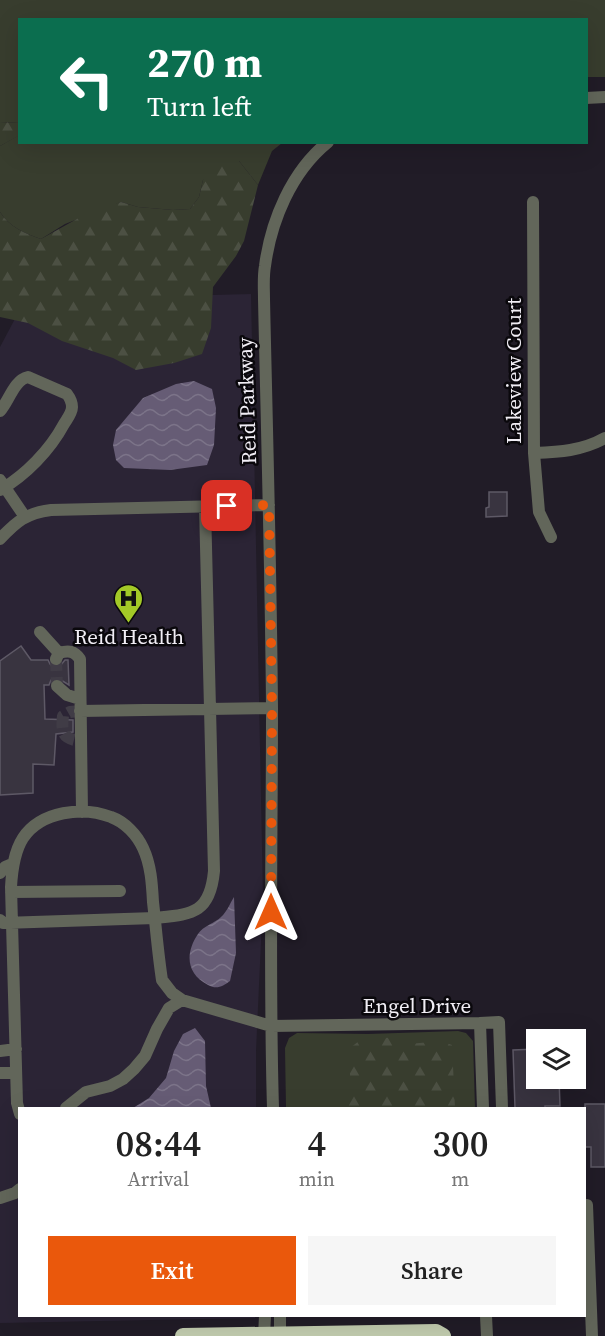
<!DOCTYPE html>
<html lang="en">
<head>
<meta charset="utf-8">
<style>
  :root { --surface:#fff; --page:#f6f6f6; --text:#222; --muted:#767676; --accent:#ea580c }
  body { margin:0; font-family:"Source Serif 4",serif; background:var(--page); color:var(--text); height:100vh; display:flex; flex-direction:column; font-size:22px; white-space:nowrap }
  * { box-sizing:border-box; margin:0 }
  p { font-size:20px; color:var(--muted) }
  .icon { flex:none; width:33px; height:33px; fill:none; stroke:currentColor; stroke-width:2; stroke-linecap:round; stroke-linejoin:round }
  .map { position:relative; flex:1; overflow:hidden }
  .details { position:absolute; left:18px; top:1107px; width:568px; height:210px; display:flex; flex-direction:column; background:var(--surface); border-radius:0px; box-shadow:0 6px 24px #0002 }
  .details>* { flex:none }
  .top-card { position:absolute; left:18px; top:18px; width:570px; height:126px; border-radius:0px; box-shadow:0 6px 24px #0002; background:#0b6e4f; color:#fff; overflow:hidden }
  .controls { position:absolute; left:526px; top:1029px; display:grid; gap:12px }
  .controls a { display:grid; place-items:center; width:60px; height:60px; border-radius:0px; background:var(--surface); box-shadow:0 6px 24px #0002; font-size:30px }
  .pin { position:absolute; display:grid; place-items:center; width:51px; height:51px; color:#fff; margin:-26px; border-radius:12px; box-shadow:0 3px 9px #0006 }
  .me { position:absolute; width:66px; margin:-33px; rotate:0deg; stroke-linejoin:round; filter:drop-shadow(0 0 4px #0008) }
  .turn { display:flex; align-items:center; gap:21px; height:126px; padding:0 30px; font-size:27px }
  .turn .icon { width:78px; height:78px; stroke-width:2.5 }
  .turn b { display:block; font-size:42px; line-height:51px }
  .eta { display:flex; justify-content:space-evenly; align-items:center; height:102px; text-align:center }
  .eta b { font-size:36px; font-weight:600; line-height:42px }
  .button { display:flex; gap:12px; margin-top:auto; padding:12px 30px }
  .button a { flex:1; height:69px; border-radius:0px; background:var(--accent); color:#fff; font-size:24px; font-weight:600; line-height:69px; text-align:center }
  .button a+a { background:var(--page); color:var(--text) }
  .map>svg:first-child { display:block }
  .built { fill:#2b2435 }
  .grass { fill:#383d2e }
  .forest { fill:url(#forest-firs) }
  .water { fill:url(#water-waves) }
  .building { fill:#393440; stroke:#5e5966; stroke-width:1.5 }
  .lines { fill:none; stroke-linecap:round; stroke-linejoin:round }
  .minor-tunnel { stroke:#403c46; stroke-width:12; stroke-dasharray:12 6; stroke-linecap:butt }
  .minor { stroke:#62665a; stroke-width:12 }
  .highway { stroke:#c1cbae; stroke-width:16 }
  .route { stroke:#ea580c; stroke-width:10; stroke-dasharray:0 18 }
  .labels { text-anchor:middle; stroke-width:5; stroke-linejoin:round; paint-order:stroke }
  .street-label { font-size:21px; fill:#f1eef5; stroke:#0a080c }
  .poi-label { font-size:21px; fill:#f1eef5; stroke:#0a080c }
</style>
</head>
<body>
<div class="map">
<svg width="605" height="1336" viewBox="0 0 605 1336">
  <defs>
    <pattern id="forest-firs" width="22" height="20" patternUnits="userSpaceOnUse" patternTransform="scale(1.5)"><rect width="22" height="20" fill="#383d2e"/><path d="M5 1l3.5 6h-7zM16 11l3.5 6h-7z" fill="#4c5043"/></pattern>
    <pattern id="water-waves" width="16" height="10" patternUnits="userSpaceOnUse" patternTransform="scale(1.5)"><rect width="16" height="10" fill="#665c75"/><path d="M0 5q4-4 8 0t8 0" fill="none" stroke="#7c7489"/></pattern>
  </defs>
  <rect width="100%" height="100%" fill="#211c27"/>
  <path class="built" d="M251 294 263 898 256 1051V1108H20V1316H255V1318L0 1323V347L25 300Z"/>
  <path class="grass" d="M0 0H605V77H587L586 20H20L19 123 0 122Z
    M19 135 20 142 282 143 272 151 258 185 239 161 203 180 199 197 190 209 173 210 138 207 121 202 65 224 41 239C26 234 9 227 0 212V146Z
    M458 1031 466 1033 473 1041 475 1108H286L285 1048 289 1038 297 1033 368 1034Z"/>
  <path class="forest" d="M0 122 19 123 20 135 0 146Z
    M213 161H239L258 185 244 241 236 256 213 287 211 328 202 354 174 363 136 370 113 358 62 341 28 323 0 317V212C9 227 26 234 41 239L93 210 121 202 138 207 173 210 190 209 199 197 203 180Z
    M394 1037 409 1044 441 1041 452 1045 455 1108H340L350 1100V1048L359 1041Z"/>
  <path class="water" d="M194 381 212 389 216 408 214 445 207 465 170 470 124 468 116 460 113 445 116 430 143 398 176 384Z
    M234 897 236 953 230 981C223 986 217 990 208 985 186 974 185 953 198 934 203 926 215 923 221 917 227 912 230 903 234 897Z
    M195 1028 205 1041 206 1086 211 1108H133L149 1098 166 1078 174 1051 183 1034Z"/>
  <path class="building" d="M489 492H507V516L486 517V508L489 507Z
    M21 646 31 660H48L50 664 53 667 60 666 65 660H68L69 685 58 678 51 680 49 685H44L45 719 73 720V732L56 734 54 765 33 764V793L0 795V661Z
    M537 1049V1078H559L560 1106H545V1108H515L513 1050Z
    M585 1104H605V1167H591V1147H585Z"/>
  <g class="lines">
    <path class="minor-tunnel" d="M56 659 57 686
      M80 711 70 712 63 716C61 733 63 739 81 741"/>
    <path class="minor" d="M586 98 605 97
      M533 202 534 453 539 512 551 537
      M0 411C9 401 14 380 28 377L67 394C70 398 72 402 72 407 72 413 67 419 64 424 50 450 26 475 0 490
      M534 453C559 452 582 451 605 438
      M0 480 25 517
      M0 539C16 522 26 513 51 510L269 505
      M40 632 59 653
      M56 659 59 653C69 650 74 651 80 659L82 812
      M57 686 67 695 80 699
      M80 711 272 708
      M0 873 5 867 12 864
      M11 892 120 891
      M0 920 3 923 155 918C192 914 210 914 214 871L205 506
      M480 1023 499 1022 502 1108
      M0 1051 16 1049
      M0 1073H16
      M66 1108 86 1092 110 1086 123 1079 134 1069 145 1056 157 1029 169 1008 182 1000
      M273 1108C269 975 272 842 272 709 271 572 267 436 264 299 264 289 263 277 265 266 271 221 291 172 328 142
      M20 1114 17 1103 11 887C12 870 14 852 23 838 41 811 83 806 111 817 125 822 137 835 143 848 151 865 152 884 153 902 156 928 158 954 162 980L172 993 182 1000 271 1026 480 1023 483 1108
      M0 1198 15 1193 20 1189
      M587 1205 592 1336
      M486 1316 487 1336
      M264 1336 265 1316
      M280 1336V1316"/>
    <path class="highway" d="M183 1336 436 1332 443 1336"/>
  </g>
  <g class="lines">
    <path class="route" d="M227 506 269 505 272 708 271 912"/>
  </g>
  <defs>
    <symbol id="hospital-pin" viewBox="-11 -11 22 30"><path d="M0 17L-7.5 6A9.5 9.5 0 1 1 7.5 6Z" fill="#a3c927" stroke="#0a080c"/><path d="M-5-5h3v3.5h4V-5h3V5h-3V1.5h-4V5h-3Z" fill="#111"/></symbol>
  </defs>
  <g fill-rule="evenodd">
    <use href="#hospital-pin" x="112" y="582" width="33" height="45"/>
  </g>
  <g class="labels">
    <g class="street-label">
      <text transform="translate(514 371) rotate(-90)" y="7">Lakeview Court</text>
      <text transform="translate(247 401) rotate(-92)" y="7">Reid Parkway</text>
      <text x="417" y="1013">Engel Drive</text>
    </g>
    <g class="poi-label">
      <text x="129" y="644">Reid Health</text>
    </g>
  </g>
</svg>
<div class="controls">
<a><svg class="icon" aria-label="layers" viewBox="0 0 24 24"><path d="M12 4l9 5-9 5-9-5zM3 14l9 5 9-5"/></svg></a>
</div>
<div class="pin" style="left:227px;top:506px;background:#d93025"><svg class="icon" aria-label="arrive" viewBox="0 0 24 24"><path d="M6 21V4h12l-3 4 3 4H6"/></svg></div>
<svg class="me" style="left:271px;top:912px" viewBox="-20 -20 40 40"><path d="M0-17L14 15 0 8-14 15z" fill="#ea580c" stroke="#fff" stroke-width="4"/></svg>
<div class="top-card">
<div class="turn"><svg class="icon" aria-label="left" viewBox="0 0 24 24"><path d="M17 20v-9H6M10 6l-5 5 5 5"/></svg><div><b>270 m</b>Turn left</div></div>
</div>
<section class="details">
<div class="eta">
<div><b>08:44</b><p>Arrival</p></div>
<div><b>4</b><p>min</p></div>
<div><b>300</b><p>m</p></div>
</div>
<div class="button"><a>Exit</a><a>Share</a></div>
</section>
</div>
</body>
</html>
